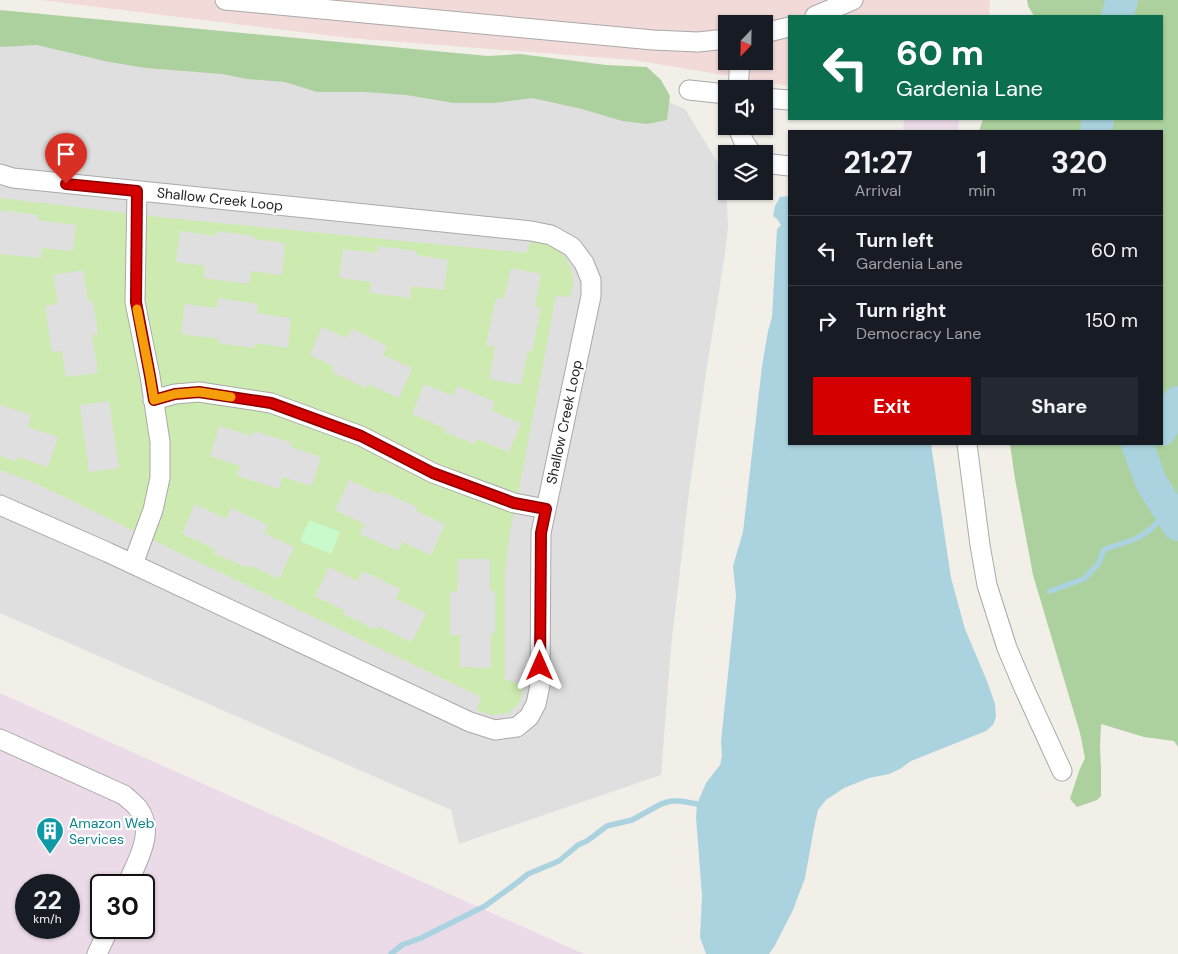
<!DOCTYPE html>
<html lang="en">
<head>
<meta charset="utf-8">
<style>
  :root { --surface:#171b24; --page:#242831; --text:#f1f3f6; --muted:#9ea1a6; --line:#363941; --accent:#d40000 }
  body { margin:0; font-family:"DM Sans",sans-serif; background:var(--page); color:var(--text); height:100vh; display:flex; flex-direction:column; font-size:19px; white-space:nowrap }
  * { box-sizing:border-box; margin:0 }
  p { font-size:16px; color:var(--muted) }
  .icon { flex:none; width:28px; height:28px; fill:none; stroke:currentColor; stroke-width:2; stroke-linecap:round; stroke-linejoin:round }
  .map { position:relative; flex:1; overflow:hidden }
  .panel { position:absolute; left:788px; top:130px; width:375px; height:315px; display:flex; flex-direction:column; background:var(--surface); border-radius:0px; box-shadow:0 1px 4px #0004 }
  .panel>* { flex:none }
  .top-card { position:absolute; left:788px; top:15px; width:375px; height:105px; border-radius:0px; box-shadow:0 1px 4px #0004; background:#0b6e4f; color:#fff; overflow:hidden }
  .needle { width:32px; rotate:202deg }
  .tools { position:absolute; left:718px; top:15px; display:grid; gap:10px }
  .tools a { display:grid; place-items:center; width:55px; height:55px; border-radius:0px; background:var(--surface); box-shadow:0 1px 4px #0004; font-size:25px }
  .speed { position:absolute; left:15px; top:874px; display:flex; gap:10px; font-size:25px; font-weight:700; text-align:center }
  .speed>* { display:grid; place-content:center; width:65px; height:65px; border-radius:50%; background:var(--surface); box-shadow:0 1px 4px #0004; line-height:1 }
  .speed small { font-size:12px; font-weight:400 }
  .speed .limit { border:2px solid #111; border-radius:8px; background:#fff; color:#111 }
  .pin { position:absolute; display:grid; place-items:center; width:42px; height:42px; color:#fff; margin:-51px -21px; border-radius:50% 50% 50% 0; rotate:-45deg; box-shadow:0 0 5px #0007 }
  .pin .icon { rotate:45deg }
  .me { position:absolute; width:55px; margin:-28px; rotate:0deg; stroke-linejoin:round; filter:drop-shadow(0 0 4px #0008) }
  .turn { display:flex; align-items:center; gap:18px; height:105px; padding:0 25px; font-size:22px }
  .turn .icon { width:65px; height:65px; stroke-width:2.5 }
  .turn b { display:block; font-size:35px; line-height:42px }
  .eta { display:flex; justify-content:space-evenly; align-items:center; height:85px; text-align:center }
  .eta b { font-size:30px; font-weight:700; line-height:35px }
  .action { display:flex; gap:10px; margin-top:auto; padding:10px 25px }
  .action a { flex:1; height:58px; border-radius:0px; background:var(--accent); color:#fff; font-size:20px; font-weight:700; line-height:58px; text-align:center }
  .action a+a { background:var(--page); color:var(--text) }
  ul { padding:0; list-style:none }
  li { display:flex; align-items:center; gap:15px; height:70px; padding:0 25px; border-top:1px solid var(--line) }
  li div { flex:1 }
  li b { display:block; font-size:19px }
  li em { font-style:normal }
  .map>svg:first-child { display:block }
  .residential { fill:#e0dfdf }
  .commercial { fill:#f2dad9; fill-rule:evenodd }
  .industrial { fill:#ebdbe8; fill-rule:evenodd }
  .grass { fill:#cdebb0; fill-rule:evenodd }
  .forest { fill:#add19e }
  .park { fill:#c8facc }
  .water { fill:#aad3df }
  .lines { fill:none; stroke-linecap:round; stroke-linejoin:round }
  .stream { stroke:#aad3df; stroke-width:5.5 }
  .river { stroke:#aad3df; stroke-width:32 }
  .minor-casing { stroke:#a9a9a9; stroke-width:21 }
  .minor { stroke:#fff; stroke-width:19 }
  .route-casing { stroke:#8a0000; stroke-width:12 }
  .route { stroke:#d40000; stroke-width:9 }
  .slow { stroke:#f59e0b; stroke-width:9 }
  .labels { text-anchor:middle; stroke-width:4.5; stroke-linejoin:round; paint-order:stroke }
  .street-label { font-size:14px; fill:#222; stroke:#fff }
  .culture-label { font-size:14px; fill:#0d838f; stroke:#fff; text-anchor:start }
</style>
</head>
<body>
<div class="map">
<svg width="1178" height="954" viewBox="0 0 1178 954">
  <rect width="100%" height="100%" fill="#f2efe9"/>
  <path class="residential" d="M0 32 647 93 685 109 726 176 728 227 725 254 706 373 689 492 671 648 661 775 459 844 451 810 0 613Z"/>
  <path class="commercial" d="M40 0H990L989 16H789V86L633 60 350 38ZM726 24H764V61H726Z"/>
  <path class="industrial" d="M904 119H959L958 131H903Z
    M0 693 584 954H0ZM26 885H69V928H26ZM101 885H144V928H101Z"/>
  <path class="grass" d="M0 198 159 217 526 253 531 241C540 241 546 242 554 247 569 256 579 282 569 297L556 296 523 469 510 533 505 572V680L524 684 520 702 509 713 492 715 477 711 481 697 188 557 35 483 0 470V456L16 461 18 457 48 467 58 437 28 427 31 415 0 405V254L41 258 42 248 73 251 76 225 38 220V215L1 210 0 215ZM180 231 216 236 217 231 254 236V239L285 243 282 275 251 271 249 284 204 278 205 266 176 262ZM378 246 416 251V255L448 260 444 290 411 286 410 298 370 293 371 282 339 278 343 249 377 253ZM511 268 541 274 535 306 541 308 532 351 528 350 521 385 489 379 495 347 486 345 496 298 504 299ZM83 270 88 301H93L98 334 92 335 98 373 66 377 62 351 52 352 45 306 58 304 53 275ZM219 298 258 304 257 313 291 318 288 348 255 343 254 348 218 343 219 339 181 334 185 304 217 308ZM322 327 347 338 352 329 387 346 383 355 412 368 399 398 368 384 366 388 332 372 334 367 310 355ZM424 384 453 396 457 386 495 402 492 411 521 423 509 452 477 439 474 444 444 432 445 428 412 414ZM109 401 119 468 89 472 80 405ZM219 426 252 436 254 431 292 443 291 447 321 457 312 486 283 477 279 489 237 476 240 466 210 456ZM349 480 379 494 381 491 417 507 416 511 445 524 431 555 403 542 398 551 360 534 365 524 335 510ZM195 504 226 519 231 508 268 525 264 533 294 547 279 579 249 565 247 568 214 553 215 549 182 534ZM458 559H490V591H495V633H491V668L460 667V635H450V592L458 591ZM329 567 357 581 363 571 400 589 396 599 426 613 412 642 378 626 376 630 343 614 344 610 315 596Z"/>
  <path class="forest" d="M1027 0H1178V747L1174 741 1144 737 1101 724 1100 746 1101 768V796L1097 800 1077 807 1070 799 1079 771 1085 758 1080 733 1033 575 1015 479 1010 444H1161V131H979L983 119H1161V16H1034L1028 6Z
    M0 10 488 56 520 54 606 65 647 67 661 80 670 96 667 120 647 124 622 121 582 109 532 98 495 103H454L406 95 365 92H317L285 82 247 79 222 74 146 68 109 62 37 45 0 47Z"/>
  <path class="park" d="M309 520 340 532 331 554 300 541Z"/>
  <path class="water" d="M789 196V444H931L951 578 965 629 987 681 995 704 996 717 993 725 986 731 911 761 900 769 889 774 869 778 844 788 826 800 818 810 814 828 805 878 793 910 774 947 769 954H706L700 937 702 896 696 817 697 804 706 783 720 765 722 756 721 742 736 596 733 566 743 532 762 366 768 331 772 317 777 229 781 225 777 219 773 216 775 206 780 197Z"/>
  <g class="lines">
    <path class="stream" d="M1050 591 1084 579 1099 563 1104 550C1114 545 1125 543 1135 539 1149 533 1159 522 1168 510
      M391 954 402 945 421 938 485 906 518 882 528 874 559 861 578 845 587 841 607 826 632 820 661 804 671 801H680L703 805"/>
    <path class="river" d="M1117 16 1122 0
      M1096 131 1098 119
      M1161 430 1170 413 1178 402
      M1137 444 1151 482 1178 525"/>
    <defs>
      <path id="minor" d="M225 0 653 40 698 42 726 39
        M815 16 853 0
        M764 33 789 27
        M738 89 740 61
        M689 90 726 94
        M764 98 789 100
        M737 126 744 142 752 154
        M764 163 789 166
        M0 174 13 178 531 231 551 235 572 247 584 263 591 280V296L541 533 540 685 536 704 529 717 517 727 495 730 470 722 107 552 0 505
        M153 400 175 394 199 392 271 403 361 436 433 473 514 503 546 509
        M967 444 980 545 987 585 1007 648 1024 688 1062 771
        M133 564 153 510 160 478V442L150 376 135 302 137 191
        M0 739 124 795C128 799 134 803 138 808 156 832 137 861 127 885
        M97 954 109 928"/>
    </defs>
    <use href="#minor" class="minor-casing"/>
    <use href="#minor" class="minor"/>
  </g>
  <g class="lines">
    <defs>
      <path id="route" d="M66 184 137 191 136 302 150 376 154 400 175 394 199 392 271 403 361 436 433 473 514 503 546 509 541 533 540 666"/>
    </defs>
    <use href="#route" class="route-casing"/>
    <use href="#route" class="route"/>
    <path class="slow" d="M137 309 150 376 154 400 175 394 199 392 231 397"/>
  </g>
  <defs>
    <symbol id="building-pin" viewBox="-11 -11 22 30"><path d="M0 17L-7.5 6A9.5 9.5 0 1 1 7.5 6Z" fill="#0f9aa8" stroke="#fff"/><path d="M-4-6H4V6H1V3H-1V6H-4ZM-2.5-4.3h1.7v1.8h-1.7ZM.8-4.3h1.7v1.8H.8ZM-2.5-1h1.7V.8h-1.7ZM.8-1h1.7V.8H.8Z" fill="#fff"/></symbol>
  </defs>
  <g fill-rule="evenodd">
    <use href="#building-pin" x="34" y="815" width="32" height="43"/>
  </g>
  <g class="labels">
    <g class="street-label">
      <text transform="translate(220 199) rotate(6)" y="5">Shallow Creek Loop</text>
      <text transform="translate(564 422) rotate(-78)" y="5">Shallow Creek Loop</text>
    </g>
    <g class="culture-label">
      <text x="69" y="828">Amazon Web<tspan x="69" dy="16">Services</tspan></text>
    </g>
  </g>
</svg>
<div class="tools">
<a><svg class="needle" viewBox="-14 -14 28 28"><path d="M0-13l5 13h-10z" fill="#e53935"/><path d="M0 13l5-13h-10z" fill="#9ea1a6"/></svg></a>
<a><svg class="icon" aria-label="sound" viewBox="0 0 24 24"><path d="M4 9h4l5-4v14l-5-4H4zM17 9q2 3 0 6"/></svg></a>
<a><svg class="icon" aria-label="layers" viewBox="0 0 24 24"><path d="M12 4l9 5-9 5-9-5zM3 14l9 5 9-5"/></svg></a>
</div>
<div class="speed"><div>22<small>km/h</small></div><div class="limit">30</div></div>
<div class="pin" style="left:66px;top:184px;background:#d93025"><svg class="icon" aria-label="arrive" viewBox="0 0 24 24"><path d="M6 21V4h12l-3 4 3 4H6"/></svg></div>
<svg class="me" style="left:540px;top:666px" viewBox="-20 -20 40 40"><path d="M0-17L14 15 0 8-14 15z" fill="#d40000" stroke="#fff" stroke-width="4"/></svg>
<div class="top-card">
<div class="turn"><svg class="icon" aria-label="left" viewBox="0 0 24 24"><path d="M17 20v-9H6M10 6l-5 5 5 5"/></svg><div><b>60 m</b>Gardenia Lane</div></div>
</div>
<section class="panel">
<div class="eta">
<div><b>21:27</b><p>Arrival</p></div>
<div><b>1</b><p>min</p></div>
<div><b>320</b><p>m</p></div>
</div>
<ul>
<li><svg class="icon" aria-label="left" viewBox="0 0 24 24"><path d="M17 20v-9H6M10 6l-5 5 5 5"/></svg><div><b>Turn left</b><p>Gardenia Lane</p></div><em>60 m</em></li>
<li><svg class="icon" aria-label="right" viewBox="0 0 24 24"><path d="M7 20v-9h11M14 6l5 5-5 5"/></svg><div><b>Turn right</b><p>Democracy Lane</p></div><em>150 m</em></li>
</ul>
<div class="action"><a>Exit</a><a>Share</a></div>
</section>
</div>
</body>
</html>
